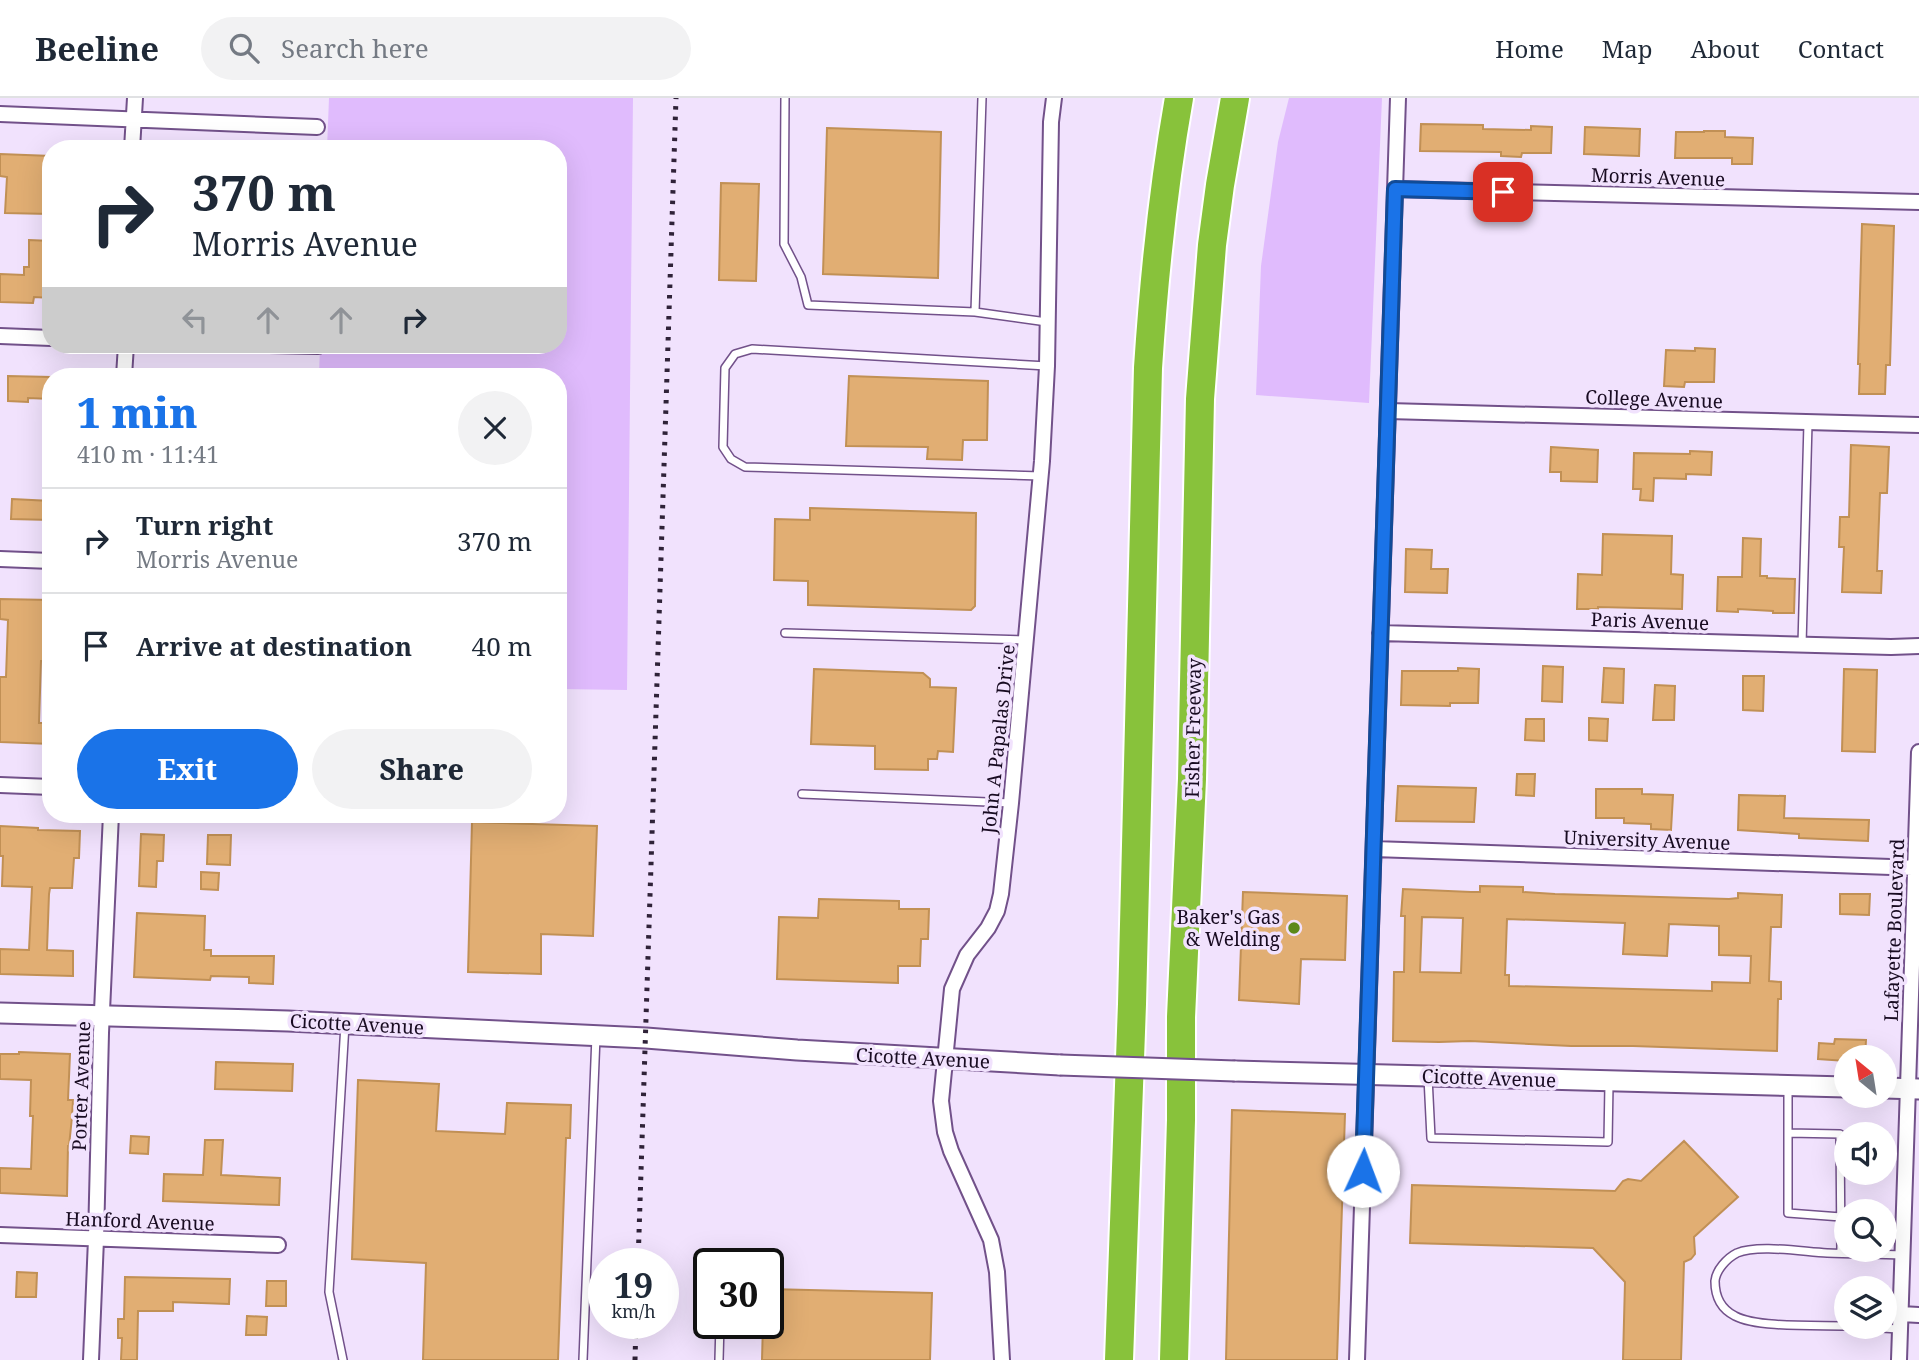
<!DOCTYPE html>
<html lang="en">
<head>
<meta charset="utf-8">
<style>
  :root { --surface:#fff; --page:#f2f2f3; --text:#1f2937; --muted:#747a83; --line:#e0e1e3; --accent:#1a73e8 }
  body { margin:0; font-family:"Noto Serif",serif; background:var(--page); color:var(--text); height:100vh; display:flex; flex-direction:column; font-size:26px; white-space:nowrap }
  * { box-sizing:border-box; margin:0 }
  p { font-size:23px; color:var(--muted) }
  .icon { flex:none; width:38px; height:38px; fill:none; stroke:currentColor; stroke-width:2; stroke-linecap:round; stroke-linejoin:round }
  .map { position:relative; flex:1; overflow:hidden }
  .details { position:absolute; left:42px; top:270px; width:525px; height:455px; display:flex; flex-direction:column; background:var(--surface); border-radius:28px; box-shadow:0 7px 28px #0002 }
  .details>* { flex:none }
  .hud { position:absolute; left:42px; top:42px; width:525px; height:214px; border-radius:28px; box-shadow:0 7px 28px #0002; background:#fff; color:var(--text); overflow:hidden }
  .needle { width:46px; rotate:330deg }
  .fabs { position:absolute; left:1834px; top:947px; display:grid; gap:14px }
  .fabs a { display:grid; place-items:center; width:63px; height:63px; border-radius:50%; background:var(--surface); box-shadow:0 7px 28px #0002; font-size:35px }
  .speed { position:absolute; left:588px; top:1150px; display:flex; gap:14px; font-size:35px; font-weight:700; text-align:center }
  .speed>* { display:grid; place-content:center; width:91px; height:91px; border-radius:50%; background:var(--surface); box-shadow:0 7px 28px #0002; line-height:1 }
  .speed small { font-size:18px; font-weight:400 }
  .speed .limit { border:4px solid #111; border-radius:10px; background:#fff; color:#111 }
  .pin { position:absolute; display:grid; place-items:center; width:60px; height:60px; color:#fff; margin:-30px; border-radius:14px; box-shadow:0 4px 10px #0006 }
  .me { position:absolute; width:77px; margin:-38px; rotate:2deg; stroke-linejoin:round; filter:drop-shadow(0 0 5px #0008) }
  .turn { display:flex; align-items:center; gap:24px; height:147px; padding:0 35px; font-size:32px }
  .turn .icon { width:91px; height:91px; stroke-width:2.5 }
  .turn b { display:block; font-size:49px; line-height:60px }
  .lanes { display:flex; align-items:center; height:66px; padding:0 35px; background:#0003; justify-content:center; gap:35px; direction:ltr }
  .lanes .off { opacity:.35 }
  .round { display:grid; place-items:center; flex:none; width:74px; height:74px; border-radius:37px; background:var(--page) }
  .headline { display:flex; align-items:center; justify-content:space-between; height:119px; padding:0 35px }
  h1 { font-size:42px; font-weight:800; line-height:52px; color:var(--accent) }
  .button { display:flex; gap:14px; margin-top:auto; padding:14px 35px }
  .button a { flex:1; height:80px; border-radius:42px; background:var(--accent); color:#fff; font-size:28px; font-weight:800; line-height:80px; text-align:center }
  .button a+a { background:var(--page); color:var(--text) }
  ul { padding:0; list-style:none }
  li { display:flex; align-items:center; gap:21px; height:105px; padding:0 35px; border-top:2px solid var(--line) }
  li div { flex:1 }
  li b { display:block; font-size:26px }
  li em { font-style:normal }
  header { display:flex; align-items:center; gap:42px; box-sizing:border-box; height:98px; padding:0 35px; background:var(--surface); border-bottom:2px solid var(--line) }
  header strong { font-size:33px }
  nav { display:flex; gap:38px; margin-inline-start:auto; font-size:24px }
  .search { width:490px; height:63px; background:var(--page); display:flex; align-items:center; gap:18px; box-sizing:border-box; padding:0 24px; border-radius:38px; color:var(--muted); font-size:26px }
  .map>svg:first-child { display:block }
  .green { fill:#e0bbfd }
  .building { fill:#e1ae73; stroke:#c19055; stroke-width:2; fill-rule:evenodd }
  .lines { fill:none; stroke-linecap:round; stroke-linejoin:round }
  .service-casing { stroke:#72518a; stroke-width:10 }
  .minor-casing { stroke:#72518a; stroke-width:18 }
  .tertiary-casing { stroke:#72518a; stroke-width:23 }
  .motorway-casing { stroke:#fff; stroke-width:32 }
  .service { stroke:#fff; stroke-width:7 }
  .minor { stroke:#fff; stroke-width:14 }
  .tertiary { stroke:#fff; stroke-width:19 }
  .motorway { stroke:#88c23b; stroke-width:28 }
  .rail { stroke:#2f2238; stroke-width:5; stroke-dasharray:3.5 7; stroke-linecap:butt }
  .tertiary-bridge-casing { stroke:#72518a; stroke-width:23; stroke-linecap:butt }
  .tertiary-bridge { stroke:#fff; stroke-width:19 }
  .route-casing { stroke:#114b97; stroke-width:18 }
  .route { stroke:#1a73e8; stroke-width:12 }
  .poi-dot { fill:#5c891b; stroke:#f1e2fd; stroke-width:2.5 }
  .labels { text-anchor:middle; stroke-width:7; stroke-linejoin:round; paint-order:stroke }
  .street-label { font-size:19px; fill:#180b21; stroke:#f1e2fd }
  .poi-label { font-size:19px; fill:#180b21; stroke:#f1e2fd; text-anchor:end }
</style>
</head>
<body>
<header>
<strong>Beeline</strong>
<div class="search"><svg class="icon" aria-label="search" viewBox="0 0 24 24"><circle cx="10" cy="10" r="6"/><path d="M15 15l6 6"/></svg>Search here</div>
<nav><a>Home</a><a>Map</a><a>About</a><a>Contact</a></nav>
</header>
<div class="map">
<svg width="1919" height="1262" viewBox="0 0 1919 1262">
  <rect width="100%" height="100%" fill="#f1e2fd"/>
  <path class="green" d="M329 0H633L627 592 558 591V278H319L320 247H558V51H327Z
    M1289 0H1382L1369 305 1256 297 1261 168 1278 44Z"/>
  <path class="building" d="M1421 26 1483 27V31L1531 32V28L1552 29 1551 55H1522L1521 59 1501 58V54L1420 53Z
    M1585 29 1640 31 1639 58 1584 56Z
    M827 30 941 34 938 180 823 176Z
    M1704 33H1725V39L1753 40 1752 66H1732V60H1675L1676 34H1704Z
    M0 56 51 58 50 116 5 115 7 79 0 78Z
    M721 85 759 86 756 183 719 182Z
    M1862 126 1894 128 1890 267H1886L1885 296H1859L1860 266H1858Z
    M29 142 51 143V200L34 199 33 205 0 204V176L24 177V169H29Z
    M1695 250 1715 251 1714 284H1685L1684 289 1664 288 1666 252 1695 253Z
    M8 278 51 279V301L28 300V304L8 303Z
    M849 278 988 283 987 342H963L962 362 927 361 928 349 846 348Z
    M1851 347 1889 349 1887 395H1880L1877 473H1882L1881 495 1842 494 1844 449H1839L1840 419H1849Z
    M1551 349 1598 352 1597 384 1561 383V374H1550Z
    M1690 353 1712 354 1711 377 1686 376V381L1654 380 1653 403 1640 402 1641 391H1633L1634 355 1690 356Z
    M12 401 51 403V422L11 421Z
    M810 410 976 415 975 508 971 512 808 507V483L774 482 775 421 810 422Z
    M1603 436 1672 438 1671 476 1683 477 1682 511 1598 509V511H1577L1578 476 1602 477Z
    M1743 440 1761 441 1760 478H1767V480L1795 481 1794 515H1773V513L1738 511V514L1717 513 1718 479H1742Z
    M1406 451 1432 452 1431 471H1448L1447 495 1405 494Z
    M0 501 51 502V563H41L39 625H51V646L0 644V579H6L8 522 0 521Z
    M1543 568 1563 569 1562 604 1542 603Z
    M1458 570 1479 571 1478 605H1450V608L1401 607 1402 573H1458Z
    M1604 570 1624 571 1623 605 1602 604Z
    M814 571 923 575 930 581V589L956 590 953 654 938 653 937 661H928V672L875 671V648L811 646Z
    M1844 571 1877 572 1875 654 1842 653Z
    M1743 578H1764L1763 613 1743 612Z
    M1655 587 1675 588 1674 622H1653Z
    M1589 620 1608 621 1607 643 1589 642Z
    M1526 621H1544V643L1525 642Z
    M1517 676H1535L1534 698 1516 697Z
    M1398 688 1476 690 1474 724 1396 723Z
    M1596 691H1642V696L1673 697 1671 732 1651 731V726L1624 725V720H1596Z
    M1739 697 1785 698 1784 720 1869 722 1868 743 1799 740V736L1738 732Z
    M472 724 597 728 593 838 541 836V876L468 874Z
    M0 728 38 730V732L80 733 79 760H74L72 790H50L49 796 47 852 73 853V878L0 876V851L29 852 32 789 2 788 3 758H0Z
    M141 736 164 737 163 763H157L156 789 139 788Z
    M208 737H231L230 767 207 766Z
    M201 774 219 775 218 792 201 791Z
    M1480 788 1523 789V794L1555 796 1729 801 1738 800V795L1782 797 1781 829H1771L1769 883 1781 884V901H1778L1777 953 1633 948H1571L1470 943 1439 944 1393 943 1394 874H1404L1405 818H1401L1403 791 1471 794H1480ZM1422 819 1463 820 1461 875 1420 874ZM1507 821 1625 825 1623 856 1667 858 1669 826 1719 828V857L1751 858 1750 885 1712 884V893L1509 888V877H1505Z
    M1243 794 1347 798 1345 862 1301 861 1299 906 1239 902Z
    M1840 796H1870L1869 817 1840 816Z
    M819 801 899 803V811H929L928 841H921L920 868H898V885L777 881 779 819 818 820Z
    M137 815 205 818 204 852H211V858H274L273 886 249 885V879L211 878 210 882 134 879Z
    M1835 941 1866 942 1865 959H1846V963L1818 961 1819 945 1834 946Z
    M19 954 70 956 68 1002H73L72 1019 69 1048H68L67 1098 0 1095V1070L31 1071 33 1018H30L31 982 0 981V956H19Z
    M216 964 293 966 292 993 215 991Z
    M358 982 439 986 436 1033 505 1036 507 1005 571 1007 570 1040H566L558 1262H423L426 1165 352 1161Z
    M1232 1012 1345 1016 1337 1262H1226Z
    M131 1038 149 1039 148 1056 130 1055Z
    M205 1042H223L221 1077 280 1080 279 1107 163 1103 164 1076 203 1077Z
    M1684 1043 1738 1099 1694 1139 1695 1156 1691 1161 1684 1164 1681 1262H1623L1625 1184 1593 1150 1410 1145 1412 1087 1615 1093 1623 1083 1628 1081 1641 1083Z
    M17 1174 37 1175 36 1199H16Z
    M125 1179 230 1181 229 1206 173 1204V1213H138L137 1262H121L122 1240H118V1221H124Z
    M267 1183H286V1208H266Z
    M768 1191 932 1195 930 1262H762L763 1225H768Z
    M247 1218 267 1219 266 1237H246Z"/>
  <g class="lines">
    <defs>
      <path id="service" d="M785 0 784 146 801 179 808 207 975 214 1047 224
        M975 214 982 0
        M1041 378 745 369 731 361 723 349 725 270 735 256 752 251 1047 268
        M785 535 1026 542
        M1802 547 1808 325
        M802 696 1011 705
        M1428 979 1431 1040 1608 1044 1609 986
        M1788 990V1035L1840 1036 1841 1155
        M1788 1035V1115L1841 1119
        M1846 1228C1819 1227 1757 1230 1735 1218 1721 1211 1715 1198 1715 1183 1716 1172 1727 1160 1737 1155 1758 1146 1804 1154 1827 1155 1852 1156 1877 1156 1902 1157
        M1848 1228 1899 1231
        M343 1262 329 1194 345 926
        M583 1262 596 938
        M719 1262 720 1225"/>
      <path id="minor" d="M0 16 317 29
        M132 51 135 0
        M1395 91 1919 104
        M0 238 51 240
        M269 247 318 248
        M124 278 126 247
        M1388 313 1919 327
        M0 461 51 463
        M1380 535 1891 549 1919 548
        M0 687 51 689
        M1374 751 1919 770
        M0 1137 278 1147
        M1901 1216 1919 1217
        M91 1262 96 1141 101 935 111 716
        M1002 1262 997 1174 991 1142 951 1053 945 1034 941 1003 952 891 967 857 988 830 997 813 1001 796 1011 705 1042 363 1047 268 1051 24 1054 0
        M1357 1262 1398 0
        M1899 1262 1919 654"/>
      <path id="tertiary" d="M0 915 288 923 646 940 797 952 1060 967
        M1235 973 1846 989
        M1885 990 1919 991"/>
      <path id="motorway" d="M1119 1262 1132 906 1148 270C1154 179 1163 90 1179 0
        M1174 1262 1181 1022V919L1192 681 1200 301 1212 147 1220 87 1235 0"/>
    </defs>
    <use href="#service" class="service-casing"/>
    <use href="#minor" class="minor-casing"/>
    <use href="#tertiary" class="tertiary-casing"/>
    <use href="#motorway" class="motorway-casing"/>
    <use href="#service" class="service"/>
    <use href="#minor" class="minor"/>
    <use href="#tertiary" class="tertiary"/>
    <use href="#motorway" class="motorway"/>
    <path class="rail" d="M638 1166 676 0
      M635 1262 636 1225"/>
    <defs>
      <path id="tertiary-bridge" d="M1060 967 1235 973"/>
    </defs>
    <use href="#tertiary-bridge" class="tertiary-bridge-casing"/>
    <use href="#tertiary-bridge" class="tertiary-bridge"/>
  </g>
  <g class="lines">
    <defs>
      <path id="route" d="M1363 1073 1395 91 1503 94"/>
    </defs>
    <use href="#route" class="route-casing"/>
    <use href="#route" class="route"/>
  </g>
  <circle class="poi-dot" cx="1294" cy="830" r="7"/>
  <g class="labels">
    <g class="street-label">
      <text transform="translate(1658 79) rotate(2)" y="7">Morris Avenue</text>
      <text transform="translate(1654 301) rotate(2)" y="7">College Avenue</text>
      <text transform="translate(1650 523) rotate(2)" y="7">Paris Avenue</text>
      <text transform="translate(1193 630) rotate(-89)" y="7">Fisher Freeway</text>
      <text transform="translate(998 641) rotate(-84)" y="7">John A Papalas Drive</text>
      <text transform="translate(1647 742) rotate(2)" y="7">University Avenue</text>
      <text transform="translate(1894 832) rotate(-88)" y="7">Lafayette Boulevard</text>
      <text transform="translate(357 926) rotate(3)" y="7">Cicotte Avenue</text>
      <text transform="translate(923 960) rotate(3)" y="7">Cicotte Avenue</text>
      <text transform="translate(1489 980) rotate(2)" y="7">Cicotte Avenue</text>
      <text transform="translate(81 988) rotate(-88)" y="7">Porter Avenue</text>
      <text transform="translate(140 1123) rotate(2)" y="7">Hanford Avenue</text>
    </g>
    <g class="poi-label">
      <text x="1280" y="826">Baker's Gas<tspan x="1280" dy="22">&amp; Welding</tspan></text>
    </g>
  </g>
</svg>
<div class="fabs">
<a><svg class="needle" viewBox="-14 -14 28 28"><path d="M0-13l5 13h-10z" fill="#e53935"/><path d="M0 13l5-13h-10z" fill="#747a83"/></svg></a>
<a><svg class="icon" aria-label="sound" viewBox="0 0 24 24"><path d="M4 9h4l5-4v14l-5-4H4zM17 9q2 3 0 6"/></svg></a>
<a><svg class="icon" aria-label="search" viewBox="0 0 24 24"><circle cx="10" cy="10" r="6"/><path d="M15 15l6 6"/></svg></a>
<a><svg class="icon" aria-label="layers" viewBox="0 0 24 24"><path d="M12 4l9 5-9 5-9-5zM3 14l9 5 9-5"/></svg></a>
</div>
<div class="speed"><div>19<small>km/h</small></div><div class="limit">30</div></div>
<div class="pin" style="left:1503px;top:94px;background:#d93025"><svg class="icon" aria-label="arrive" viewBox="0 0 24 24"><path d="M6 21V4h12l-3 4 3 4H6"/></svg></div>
<svg class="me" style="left:1363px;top:1073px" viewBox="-20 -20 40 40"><circle r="19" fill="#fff"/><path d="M0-13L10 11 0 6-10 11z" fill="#1a73e8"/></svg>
<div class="hud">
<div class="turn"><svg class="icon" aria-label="right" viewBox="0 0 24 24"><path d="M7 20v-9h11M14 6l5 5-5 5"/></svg><div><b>370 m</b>Morris Avenue</div></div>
<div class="lanes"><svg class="icon off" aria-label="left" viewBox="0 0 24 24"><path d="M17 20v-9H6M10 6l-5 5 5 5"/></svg><svg class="icon off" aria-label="ahead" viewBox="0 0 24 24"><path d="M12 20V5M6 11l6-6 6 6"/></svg><svg class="icon off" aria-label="ahead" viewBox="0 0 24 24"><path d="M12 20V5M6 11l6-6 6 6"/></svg><svg class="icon" aria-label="right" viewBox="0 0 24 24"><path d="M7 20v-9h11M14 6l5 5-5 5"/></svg></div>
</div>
<section class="details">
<div class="headline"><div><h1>1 min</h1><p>410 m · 11:41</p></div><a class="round"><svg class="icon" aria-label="close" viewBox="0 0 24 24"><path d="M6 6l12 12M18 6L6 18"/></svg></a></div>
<ul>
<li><svg class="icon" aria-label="right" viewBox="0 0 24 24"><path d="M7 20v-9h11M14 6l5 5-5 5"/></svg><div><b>Turn right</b><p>Morris Avenue</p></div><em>370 m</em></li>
<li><svg class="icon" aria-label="arrive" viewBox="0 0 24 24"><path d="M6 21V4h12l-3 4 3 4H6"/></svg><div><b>Arrive at destination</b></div><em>40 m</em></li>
</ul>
<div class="button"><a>Exit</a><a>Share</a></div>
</section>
</div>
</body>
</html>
